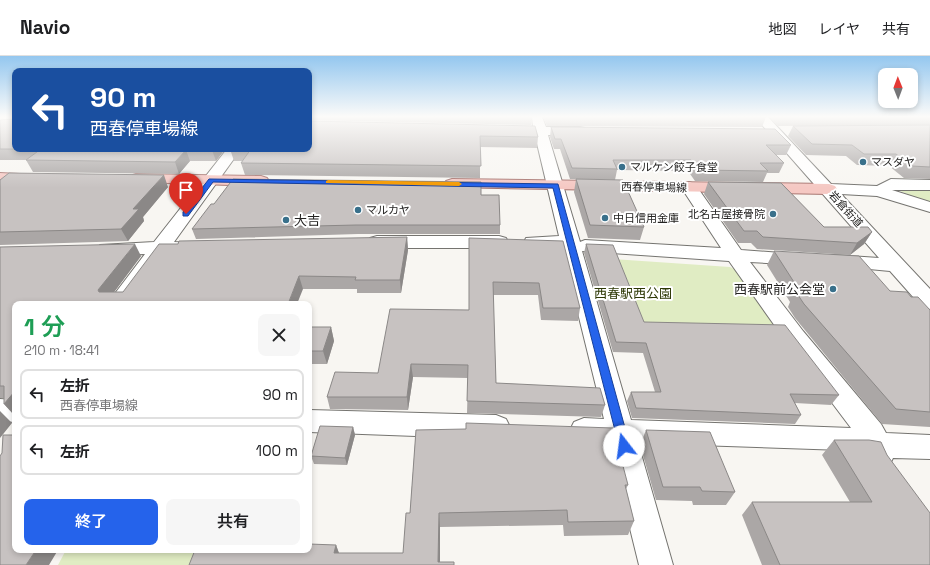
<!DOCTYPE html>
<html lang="ja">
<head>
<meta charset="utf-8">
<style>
  :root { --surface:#fff; --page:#f6f6f6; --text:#202124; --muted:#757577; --line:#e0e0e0; --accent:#2563eb }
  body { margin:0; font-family:"Space Grotesk","Noto Sans JP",sans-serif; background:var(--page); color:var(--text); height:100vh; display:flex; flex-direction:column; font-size:15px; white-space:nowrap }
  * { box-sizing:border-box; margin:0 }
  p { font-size:13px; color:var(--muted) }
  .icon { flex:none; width:22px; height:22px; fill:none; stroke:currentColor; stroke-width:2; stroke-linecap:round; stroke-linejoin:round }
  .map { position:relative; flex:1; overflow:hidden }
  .sheet { position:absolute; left:12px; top:245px; width:300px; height:252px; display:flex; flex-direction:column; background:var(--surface); border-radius:8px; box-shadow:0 2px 6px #0003 }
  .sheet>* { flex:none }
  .top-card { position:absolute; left:12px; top:12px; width:300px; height:84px; border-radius:8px; box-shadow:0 2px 6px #0003; background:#1a4fa0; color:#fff; overflow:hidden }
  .needle { width:26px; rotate:359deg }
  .controls { position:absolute; left:878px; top:12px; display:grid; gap:8px }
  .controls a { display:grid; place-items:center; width:40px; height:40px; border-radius:8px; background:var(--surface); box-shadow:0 2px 6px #0003; font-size:20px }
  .pin { position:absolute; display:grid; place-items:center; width:34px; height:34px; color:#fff; margin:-41px -17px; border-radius:50% 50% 50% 0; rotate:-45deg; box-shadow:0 0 4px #0007 }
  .pin .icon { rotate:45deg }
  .me { position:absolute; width:44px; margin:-22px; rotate:345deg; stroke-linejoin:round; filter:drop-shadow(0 0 3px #0008) }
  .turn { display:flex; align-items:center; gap:14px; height:84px; padding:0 12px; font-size:18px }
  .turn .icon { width:52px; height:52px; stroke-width:2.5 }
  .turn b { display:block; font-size:28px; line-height:34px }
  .round { display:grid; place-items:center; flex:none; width:42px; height:42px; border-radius:8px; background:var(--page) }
  .summary { display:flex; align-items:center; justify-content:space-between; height:68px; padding:0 12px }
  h1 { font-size:24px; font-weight:600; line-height:30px; color:#1e9e55 }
  .button { display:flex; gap:8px; margin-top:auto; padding:8px 12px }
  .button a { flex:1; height:46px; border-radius:8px; background:var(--accent); color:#fff; font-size:16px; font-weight:600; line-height:46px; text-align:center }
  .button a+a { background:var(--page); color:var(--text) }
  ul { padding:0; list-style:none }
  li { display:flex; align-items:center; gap:12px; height:50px; margin:0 8px 6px; padding:0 4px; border:2px solid var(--line); border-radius:8px }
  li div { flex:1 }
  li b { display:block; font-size:15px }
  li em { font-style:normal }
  header { display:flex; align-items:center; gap:24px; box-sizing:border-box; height:56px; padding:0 20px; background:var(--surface); border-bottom:1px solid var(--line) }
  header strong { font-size:19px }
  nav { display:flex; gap:22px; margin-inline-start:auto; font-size:14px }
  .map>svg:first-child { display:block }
  .green { fill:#e0ecc3 }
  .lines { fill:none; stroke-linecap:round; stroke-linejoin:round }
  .minor-casing { stroke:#757470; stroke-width:2 }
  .major-casing { stroke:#a87671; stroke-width:2 }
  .minor { fill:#fff; fill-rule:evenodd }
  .major { fill:#f5c8c3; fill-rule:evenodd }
  .wall { fill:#aba7a6 }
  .shaded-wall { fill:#8b8887 }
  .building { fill:#c7c2c1; stroke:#8b8887 }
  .route { fill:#2563eb; stroke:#184099 }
  .slow { fill:#f59e0b }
  .poi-dot { fill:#39708b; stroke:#fff; stroke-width:1.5 }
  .labels { text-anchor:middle; stroke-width:4; stroke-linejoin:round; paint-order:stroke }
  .far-poi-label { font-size:11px; fill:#242322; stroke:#fff; text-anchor:start }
  .far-street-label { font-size:11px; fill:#242322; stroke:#fff }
  .poi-label { font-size:13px; fill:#242322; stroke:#fff; text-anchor:start }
  .park-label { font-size:13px; fill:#2d3805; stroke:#fff }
</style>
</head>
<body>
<header>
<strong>Navio</strong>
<nav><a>地図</a><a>レイヤ</a><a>共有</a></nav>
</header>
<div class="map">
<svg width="930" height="509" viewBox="0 0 930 509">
  <rect width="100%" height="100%" fill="#f8f6f2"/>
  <path class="green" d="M930 134V147L900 135 903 134Z
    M598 202 730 211 738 215 778 274 608 270Z
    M66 494H151L195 496 190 509H58Z"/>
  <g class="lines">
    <defs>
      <path id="minor" d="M532 61H542L546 71H580L585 72 587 75 585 78 580 79H548L580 186 585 184 721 192 681 131 683 128 689 126 695 128 741 194 807 199 810 203 807 207 800 209 750 206 803 275 881 368 886 377 930 379V403L893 402 891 406 881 410 871 406 868 399 843 394 638 387 673 509H639L609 387 584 386 574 382 570 374 574 366 584 362 604 363 562 192 526 190 524 186 526 182 559 180 535 79 501 78 499 75 501 72 533 71ZM582 195 729 205 787 287 851 372 631 364Z
        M755 61H768L831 128 877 130 891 123 930 124V134H892L930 146V156L877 140 841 138 930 233V253L922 251 890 215 827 209 824 205 827 201 834 199 879 202Z
        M227 93H241L174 186 194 187 196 191 194 195 166 197 129 248H107L145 198 107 199 100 197 97 193 100 189 154 186Z
        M377 180H499L506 182 508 186 506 190 499 192H377L370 190 368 186 370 182Z
        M0 343 15 344V366L0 365Z
        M309 354 496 359 506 363 510 371 506 379 496 383 309 376Z"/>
      <path id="major" d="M0 117 39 119 41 122 39 125 0 127Z
        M136 118 261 120 267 122 269 125 267 128 261 130 130 126 128 123 130 120Z
        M452 123 829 128 835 130 837 133 835 136 829 138 446 131 444 128 446 125Z"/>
    </defs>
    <use href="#minor" class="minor-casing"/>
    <use href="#major" class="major-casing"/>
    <use href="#minor" class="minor"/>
    <use href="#major" class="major"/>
  </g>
  <path class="wall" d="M309 61H532L531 69 309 64Z
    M543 61H766L762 71 547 70Z
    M769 61H930V69L778 70Z
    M15 63V93H225L216 105H190L179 118 33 116 26 104H0V64Z
    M309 65 538 81 537 92 480 91V122L245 119 241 107 243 105H234L230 93Z
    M930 69V123L904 122 889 110 857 109 846 100 806 99 788 80 793 70Z
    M551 71 791 89 786 99H776L784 107 779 117H767L763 126 695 125 688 115 617 114 615 124 570 123 560 93H554L550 81Z
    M576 123 644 171 640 184 588 182 574 136Z
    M0 124 168 131 143 161 144 165 128 185 0 189Z
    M708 126 824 171 872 176 864 188 850 199 757 193 751 187H738L704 138Z
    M481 139 500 169V178H358L196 183 192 173Z
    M407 181 408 194 401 237H357V233H303L15 248V360L4 348V342H0V191L141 200 114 236H123L178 188Z
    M469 182 580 252 578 265 541 264 538 239H493L496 327 605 349 601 361 467 357 468 322 413 321 408 354 330 353 327 341 378 317 469 254Z
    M586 188 644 266 839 339 831 349 795 347 801 359 795 368 632 362 627 345 631 336H655L643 297 613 296 584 197Z
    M774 195 890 235 911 241 930 254V371L882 368 795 262 788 251 790 246 767 209Z
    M309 271H331L334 285 327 308H309Z
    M353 371 355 379 347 409 314 408 311 400Z
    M416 374 628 429 626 433 634 465 628 479 564 480 563 469 440 471V506L189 509 336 489 339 497H403L410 457Z
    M646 374 735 436 726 449H693L692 445 656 444 640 389Z
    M834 384 930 509H762L742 459 752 446H850L822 399Z"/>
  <path class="shaded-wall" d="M212 93H225L216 105 212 94Z
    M186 94 190 105 179 118 175 106Z
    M164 119 168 131 143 161 144 165 128 185 121 173 133 153Z
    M872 176 864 188 850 199 857 187Z
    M407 181 408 194 401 237 400 224Z
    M135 188 141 200 106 247 98 234Z
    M299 220 303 233 297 248H288Z
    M331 271 334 285 327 308 323 295Z
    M411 308 413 321 408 354 407 341Z
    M15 335V360L4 348Z
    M0 355 12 367 0 382Z
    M353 371 355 379 347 409 345 402Z
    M439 457 440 471V509L438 506Z
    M336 489 341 503 334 497Z
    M36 494H58L49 509H26Z"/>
  <path class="building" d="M15 63V93H0V64Z
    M309 65 535 70 538 81 480 80 481 110 241 107 251 93H230H309Z
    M930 69V111L912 110 896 98H864L852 89 812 88 793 70Z
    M551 71 775 73 791 89H766L784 107H760L768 115 698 114 691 104H613L617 113 572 112 561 83H555Z
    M41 93H212V94H186L175 106 26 104Z
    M9 117 164 119 133 153H139L121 173 0 176V124Z
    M233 123 481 126V139H499L500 169H356L192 173 211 148H214Z
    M576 123 623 124 644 171 590 169Z
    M708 126 781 127 824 171H868L872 176 857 187 763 181 757 175H744Z
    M407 181 400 224H355L356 221 299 220 288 248H15V335L4 348V330H0V191L135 188 98 234 99 236H123L159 188H178L179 185Z
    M469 182 563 185 580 252H543L539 227 493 226 496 327 600 332 605 349 467 345 468 309 411 308 407 341H327L335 316 378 317 390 253 469 254Z
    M586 188 613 189 644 266 785 269 839 339 790 338 801 359 636 352 631 336H661L646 287 616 286Z
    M774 195 859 200 890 235 907 236 911 241H918L930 254V356L896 353 804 248 796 236 801 237Z
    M309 271H331L323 295H309Z
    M466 367 613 372 628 429H625L634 465 568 466 567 454 439 457 438 506H454V509H189L195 494H309V488L336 489 334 497H403L406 457H410L416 374 466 373Z
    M320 370 353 371 345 402 311 400Z
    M646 374 710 376 735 436 702 435 700 431H663Z
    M3 379H15V494H36L26 509H0V400L2 397Z
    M834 384H869L881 386 887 399 930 457V509H780L752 446H872Z"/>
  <linearGradient id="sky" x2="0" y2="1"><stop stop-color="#94c7ef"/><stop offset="0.46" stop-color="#fcfbf9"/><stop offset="1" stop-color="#fcfbf9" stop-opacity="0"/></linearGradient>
  <rect width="930" height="132" fill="url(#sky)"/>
  <path class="route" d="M209 123 558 128 630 390 629 394 624 395 620 394 619 390 553 132 213 126 188 160H183V156Z"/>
  <path class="slow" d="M328 124 459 126 462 128 459 130 326 127V125Z"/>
  <g class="poi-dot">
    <circle cx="863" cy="106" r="4"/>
    <circle cx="622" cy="111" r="4"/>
    <circle cx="358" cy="154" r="4"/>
    <circle cx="773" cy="158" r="4"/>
    <circle cx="605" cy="162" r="4"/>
    <circle cx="286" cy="164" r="4"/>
    <circle cx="833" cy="233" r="4"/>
  </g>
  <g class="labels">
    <g class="far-poi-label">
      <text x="871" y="110">マスダヤ</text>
      <text x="630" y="115">マルケン餃子食堂</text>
      <text x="366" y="158">マルカヤ</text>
      <text x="765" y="162" text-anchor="end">北名古屋接骨院</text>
      <text x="613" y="166">中日信用金庫</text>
    </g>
    <g class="far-street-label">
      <text transform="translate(654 131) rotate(1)" y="4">西春停車場線</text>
      <text transform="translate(846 153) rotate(48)" y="4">岩倉街道</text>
    </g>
    <g class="poi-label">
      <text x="294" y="169">大吉</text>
      <text x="825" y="238" text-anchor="end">西春駅前公会堂</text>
    </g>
    <g class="park-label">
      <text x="633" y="242">西春駅西公園</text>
    </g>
  </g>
</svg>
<div class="controls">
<a><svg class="needle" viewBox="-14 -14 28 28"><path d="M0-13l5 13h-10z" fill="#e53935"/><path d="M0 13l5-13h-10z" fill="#757577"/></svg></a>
</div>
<div class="pin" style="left:186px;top:158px;background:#d93025"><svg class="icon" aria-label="arrive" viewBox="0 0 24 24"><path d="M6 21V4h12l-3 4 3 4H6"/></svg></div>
<svg class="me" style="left:624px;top:390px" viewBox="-20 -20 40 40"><circle r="19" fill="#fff"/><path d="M0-13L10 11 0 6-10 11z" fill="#2563eb"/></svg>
<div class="top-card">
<div class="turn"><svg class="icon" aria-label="left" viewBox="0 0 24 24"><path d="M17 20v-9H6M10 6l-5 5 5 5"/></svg><div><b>90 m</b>西春停車場線</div></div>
</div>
<section class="sheet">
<div class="summary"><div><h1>1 分</h1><p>210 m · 18:41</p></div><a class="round"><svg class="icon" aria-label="close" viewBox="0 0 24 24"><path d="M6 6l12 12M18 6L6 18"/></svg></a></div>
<ul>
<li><svg class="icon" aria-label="left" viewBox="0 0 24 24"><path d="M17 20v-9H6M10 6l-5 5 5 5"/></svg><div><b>左折</b><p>西春停車場線</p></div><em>90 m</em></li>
<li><svg class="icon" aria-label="left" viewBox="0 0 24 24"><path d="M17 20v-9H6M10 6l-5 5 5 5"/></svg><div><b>左折</b></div><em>100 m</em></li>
</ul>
<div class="button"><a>終了</a><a>共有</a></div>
</section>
</div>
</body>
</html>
